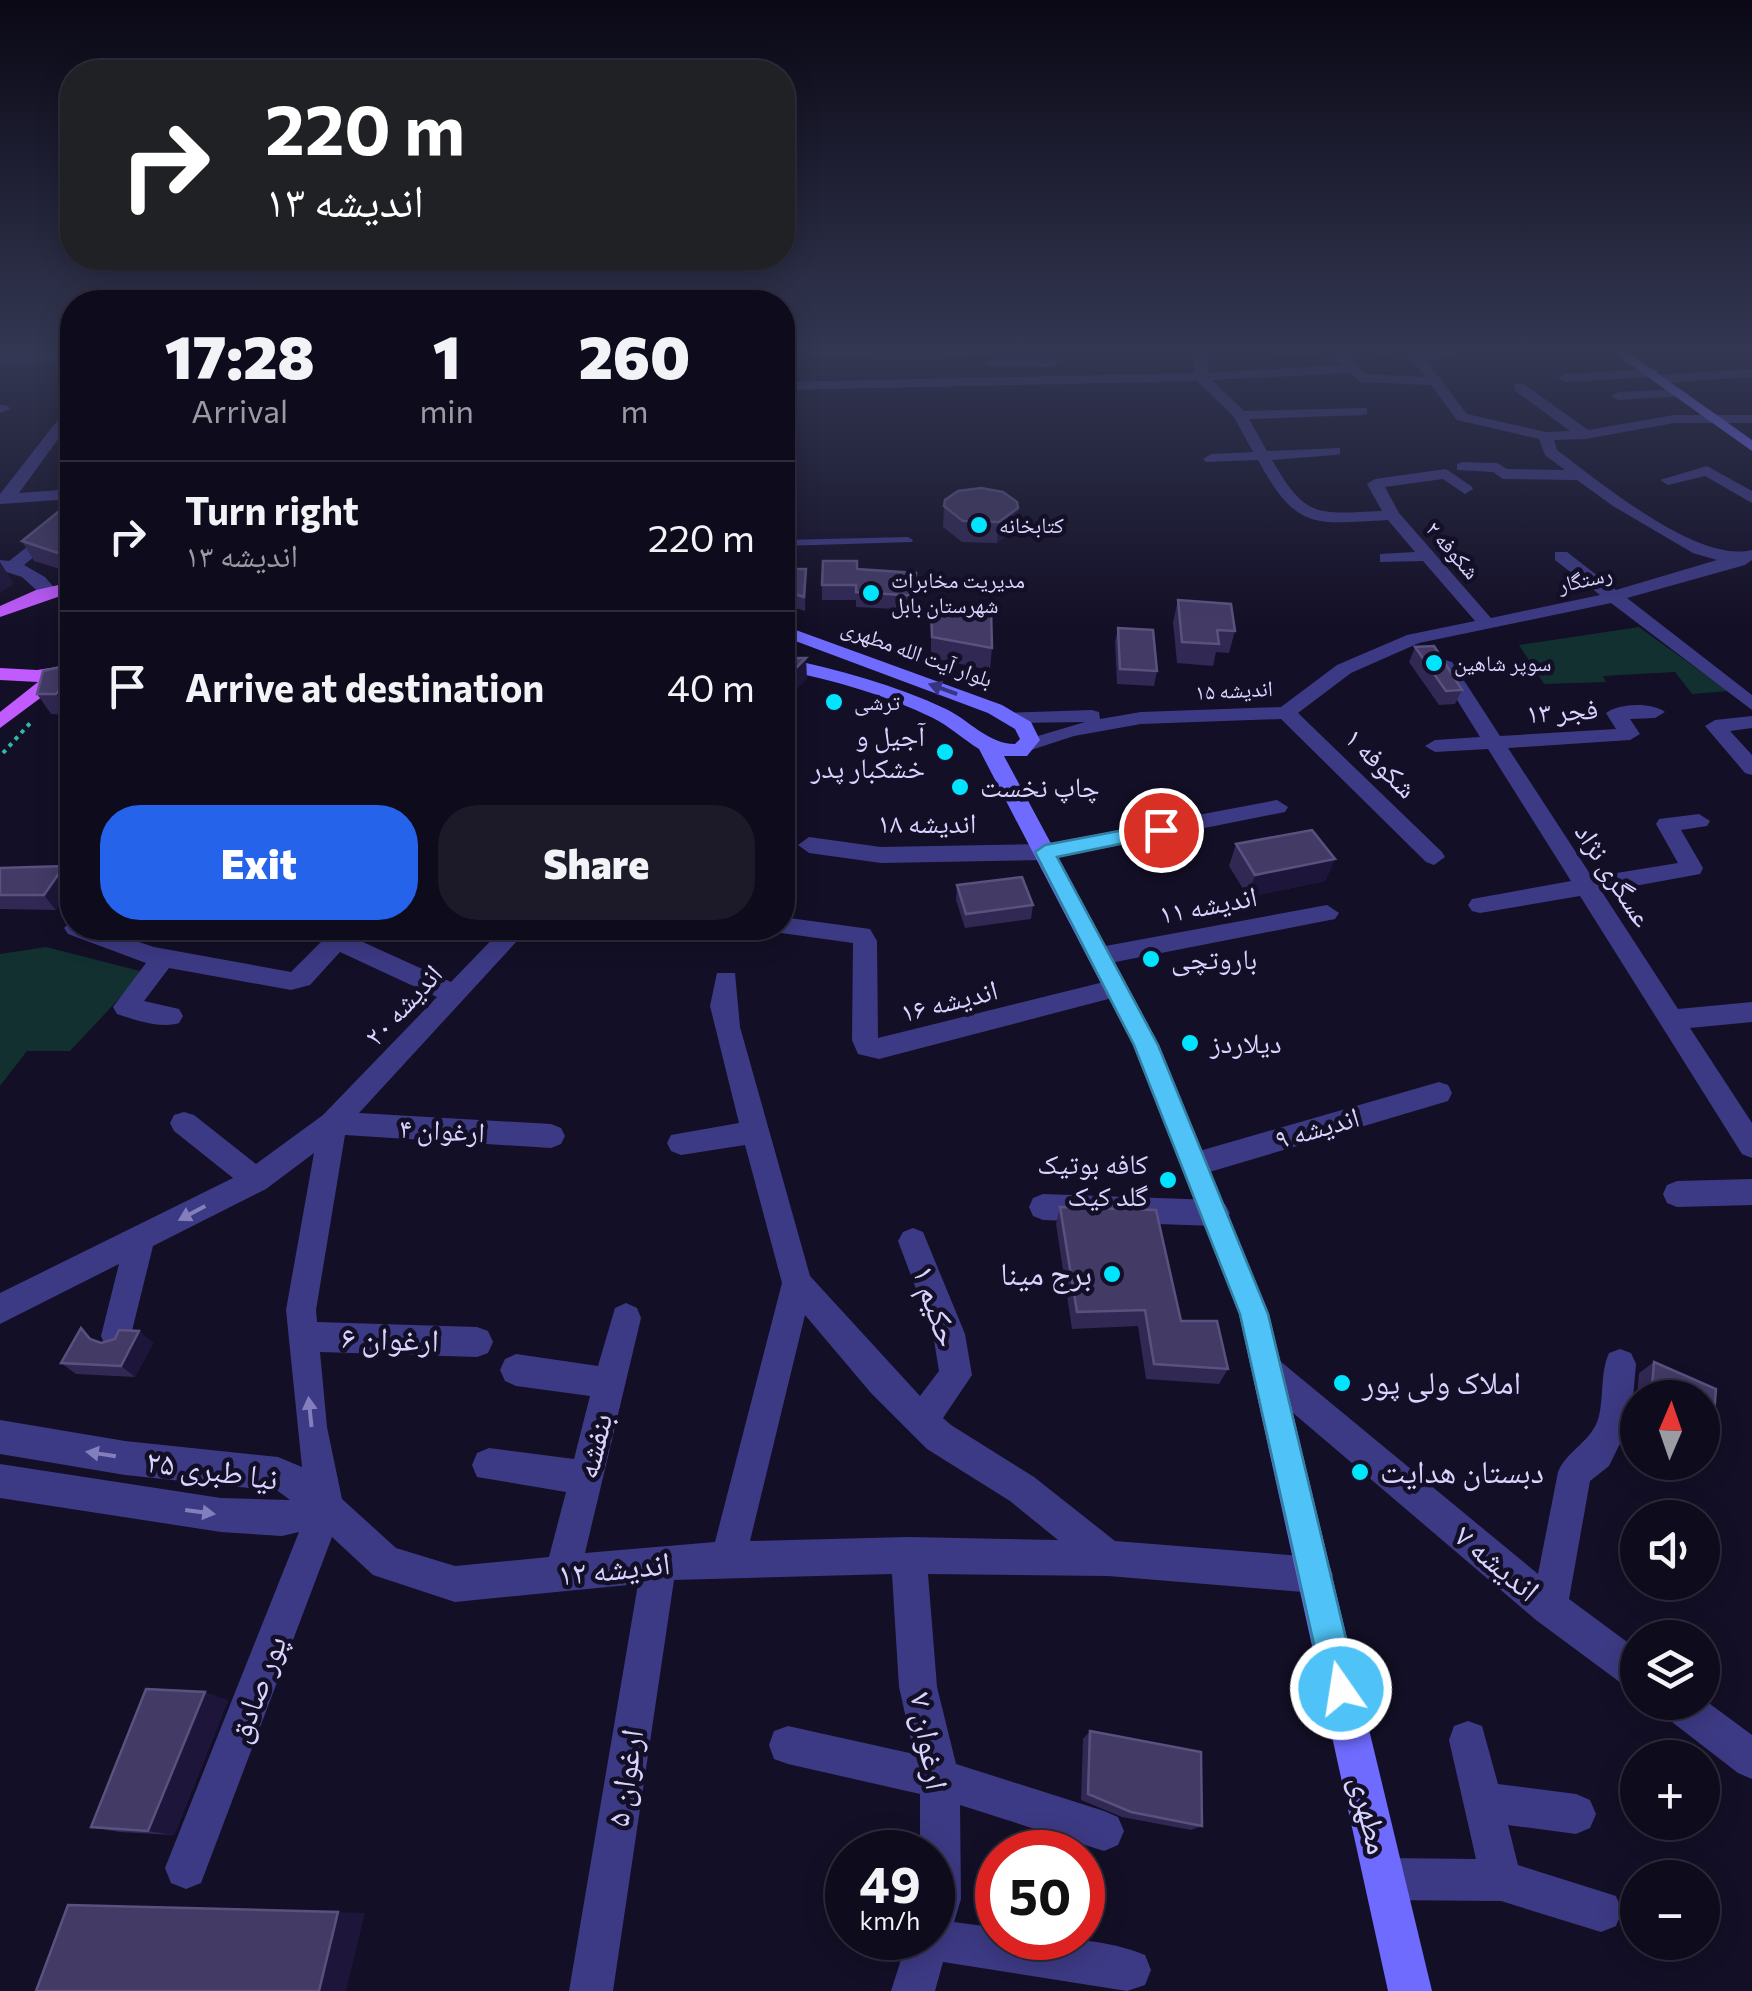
<!DOCTYPE html>
<html lang="en">
<head>
<meta charset="utf-8">
<style>
  :root { --surface:#0e0b1c; --page:#1c1929; --text:#f1f3f6; --muted:#9b9ba3; --line:#2e2b3b; --accent:#2563eb }
  body { margin:0; font-family:Commissioner,"Noto Naskh Arabic",sans-serif; background:var(--page); color:var(--text); height:100vh; display:flex; flex-direction:column; font-size:38px; white-space:nowrap }
  * { box-sizing:border-box; margin:0 }
  p { font-size:32px; color:var(--muted) }
  .icon { flex:none; width:55px; height:55px; fill:none; stroke:currentColor; stroke-width:2; stroke-linecap:round; stroke-linejoin:round }
  .map { position:relative; flex:1; overflow:hidden }
  .panel { position:absolute; left:60px; top:290px; width:735px; height:650px; display:flex; flex-direction:column; background:var(--surface); border-radius:40px; box-shadow:0 5px 25px #0003,0 0 0 2px var(--line) }
  .panel>* { flex:none }
  .guide { position:absolute; left:60px; top:60px; width:735px; height:210px; border-radius:40px; box-shadow:0 5px 25px #0003,0 0 0 2px var(--line); background:#202124; color:#fff; overflow:hidden }
  .needle { width:65px; rotate:2deg }
  .buttons { position:absolute; left:1620px; top:1380px; display:grid; gap:20px }
  .buttons a { display:grid; place-items:center; width:100px; height:100px; border-radius:50%; background:var(--surface); box-shadow:0 5px 25px #0003,0 0 0 2px var(--line); font-size:50px }
  .speed { position:absolute; left:825px; top:1830px; display:flex; gap:20px; font-size:50px; font-weight:700; text-align:center }
  .speed>* { display:grid; place-content:center; width:130px; height:130px; border-radius:50%; background:var(--surface); box-shadow:0 5px 25px #0003,0 0 0 2px var(--line); line-height:1 }
  .speed small { font-size:25px; font-weight:400 }
  .speed .limit { border:15px solid #d22; background:#fff; color:#111 }
  .pin { position:absolute; display:grid; place-items:center; width:85px; height:85px; color:#fff; margin:-42px; border:5px solid #fff; border-radius:50%; box-shadow:0 2px 10px #0007 }
  .me { position:absolute; width:110px; margin:-55px; rotate:347deg; stroke-linejoin:round; filter:drop-shadow(0 0 8px #0008) }
  .turn { display:flex; align-items:center; gap:35px; height:210px; padding:0 40px; font-size:45px }
  .turn .icon { width:130px; height:130px; stroke-width:2.5 }
  .turn b { display:block; font-size:70px; line-height:85px }
  .eta { display:flex; justify-content:space-evenly; align-items:center; height:170px; text-align:center }
  .eta b { font-size:60px; font-weight:800; line-height:70px }
  .cta { display:flex; gap:20px; margin-top:auto; padding:20px 40px }
  .cta a { flex:1; height:115px; border-radius:40px; background:var(--accent); color:#fff; font-size:40px; font-weight:800; line-height:115px; text-align:center }
  .cta a+a { background:var(--page); color:var(--text) }
  ul { padding:0; list-style:none }
  li { display:flex; align-items:center; gap:30px; height:150px; padding:0 40px; border-top:2px solid var(--line) }
  li div { flex:1 }
  li b { display:block; font-size:38px }
  li em { font-style:normal }
  .map>svg:first-child { display:block }
  .green { fill:#12302f }
  .lines { fill:none; stroke-linecap:round; stroke-linejoin:round }
  .path { stroke:#2fb8b0; stroke-width:4; stroke-dasharray:4 5; stroke-linecap:butt }
  .lane { fill:#3d3a85; fill-rule:evenodd }
  .street { fill:#3d3a85; fill-rule:evenodd }
  .secondary { fill:#6f6bff; fill-rule:evenodd }
  .primary { fill:#c25bff; fill-rule:evenodd }
  .wall { fill:#312854 }
  .shaded-wall { fill:#1d163a }
  .building { fill:#433a66; stroke:#5a527e; stroke-width:2.5 }
  .oneway { fill:#38347d }
  .oneway2 { fill:#837fbc }
  .route { fill:#4fc3f7; stroke:#337fa1; stroke-width:2.5 }
  .poi-dot { fill:#00e5ff; stroke:#130f26; stroke-width:4 }
  .labels { text-anchor:middle; stroke-width:9; stroke-linejoin:round; paint-order:stroke }
  .far-poi-label { font-size:22px; fill:#d9d4ff; stroke:#130f26; text-anchor:start }
  .far-street-label { font-size:22px; fill:#d9d4ff; stroke:#130f26 }
  .street-label { font-size:28px; fill:#d9d4ff; stroke:#130f26 }
  .poi-label { font-size:28px; fill:#d9d4ff; stroke:#130f26; text-anchor:start }
  .near-poi-label { font-size:32px; fill:#d9d4ff; stroke:#130f26; text-anchor:start }
  .near-street-label { font-size:32px; fill:#d9d4ff; stroke:#130f26 }
</style>
</head>
<body>
<div class="map">
<svg width="1752" height="1991" viewBox="0 0 1752 1991">
  <rect width="100%" height="100%" fill="#130f26"/>
  <path class="green" d="M1639 627 1728 691 1692 694 1675 672 1603 676 1606 682 1544 684 1519 645Z
    M46 947 144 972 70 1051H27L0 1086V954Z"/>
  <g class="lines">
    <path class="path" d="M3 753 32 721"/>
    <path class="lane" d="M908 537 913 540 912 542 782 546V540Z"/>
    <path class="street" d="M940 348 996 350C979 359 955 352 936 359L816 357 809 353 816 349Z
      M1190 348H1203L1209 361 1208 373 1341 365 1329 352 1274 355 1267 351 1340 348 1365 374 1425 377 1409 356 1411 353 1448 350 1455 354 1453 357 1425 359 1467 414 1546 432 1570 431 1514 390V384H1524L1588 430 1674 415H1752V423H1674L1585 439 1554 440 1557 450C1600 482 1698 564 1752 550V560L1745 565 1627 598 1752 695V710L1611 603 1419 643 1351 673 1298 713 1442 852 1445 857 1434 865 1426 862 1281 719 1141 724 1074 736 1028 751 1021 749V741L1085 722 1012 723 1002 717 1005 713 1092 710 1099 712 1100 719 1141 712 1281 707 1337 665 1407 635 1475 621 1423 561 1380 562V554L1415 552 1388 520C1313 524 1297 531 1258 460L1206 462 1203 459 1211 454 1253 452 1234 417 1197 381 782 390V382L1194 373 1195 361ZM1349 373 1361 382 1431 385 1457 420 1539 439 1545 455 1565 470 1507 469 1497 463 1462 462 1457 464V470L1493 472 1503 479 1577 480 1613 506 1693 553 1717 560 1616 590 1567 552H1555V560L1600 595 1491 618 1399 513 1385 487 1443 479 1465 494 1473 489 1471 486 1446 469 1375 479 1367 484 1382 511C1317 514 1306 519 1272 460L1335 455 1340 454V448L1267 451 1249 419 1362 415 1367 414V408L1244 411 1212 380Z
      M1357 348H1391L1397 352 1390 356Z
      M72 354V362L0 363V355Z
      M993 359H1053L1060 363 1053 367 988 366 986 363Z
      M1652 369 1657 370V375L1752 369V377L1659 383 1654 382V377L1565 382 1558 378 1565 374Z
      M1680 389 1687 393 1685 396 1618 400 1611 396 1618 392Z
      M0 405 8 406 10 409 0 413Z
      M64 412H72V420L19 493 72 489V499L0 504V494Z
      M1707 466 1752 491V503L1705 476 1668 485 1660 480Z
      M72 512V525L24 565 45 577 58 592 55 596H43L22 577 0 570V560L9 561Z
      M1445 660 1452 662 1500 736 1616 729 1606 713C1619 703 1652 702 1665 712L1655 718 1630 719 1640 734 1630 740 1508 748 1592 877 1678 863 1656 824 1659 819 1699 814 1710 821 1707 826 1681 830 1703 868 1700 874 1602 892 1678 1009 1752 1002V1022L1690 1028 1752 1123V1158L1742 1154 1580 896 1480 913 1472 911 1468 905 1472 899 1571 881 1488 749 1435 752 1425 746 1435 740 1480 737 1436 666Z
      M1752 716V728L1730 731 1752 755V775L1745 773 1705 726 1715 720Z
      M1277 800 1288 807 1285 812 1045 860 881 863 809 853 798 845 809 837 881 847 1045 844Z
      M1327 905 1339 913 1335 919 1100 965 1088 956 1100 947Z
      M782 917 870 929 877 941 878 1038 1116 979 1125 981 1128 988 1125 995 1116 997 879 1059 858 1054 852 1040 853 943 774 932 771 928H782Z
      M72 920V928H97L154 947 291 972 335 928H361L354 938 451 982 503 928H529L359 1113 551 1124 561 1128 565 1136 561 1144 551 1148 345 1135 316 1310 317 1322 477 1327 488 1331 493 1342 488 1353 477 1357 320 1352 327 1427 342 1499 396 1548 455 1566 549 1557 566 1492 477 1477 472 1465 477 1453 489 1448 574 1459 590 1396 516 1386 505 1381 500 1370 505 1359 516 1354 598 1366 615 1308 626 1303 637 1308 641 1318 585 1553 715 1542 782 1283 745 1145 681 1155 671 1151 667 1143 671 1135 739 1123 710 1006 717 973H735L740 1027 810 1276 920 1396 939 1371 933 1334 898 1241 903 1232 913 1228 923 1232 965 1334 972 1375 943 1418 951 1425 1034 1477 1115 1541 1315 1557 1328 1562 1333 1575 1328 1588 1315 1593 1108 1576 928 1574 937 1687 956 1764 1104 1811 1118 1817 1124 1831 1118 1845 1104 1851 960 1805 961 1899 954 1922 998 1928V1938C1046 1938 1100 1936 1145 1955L1151 1970 1145 1985 1127 1991 943 1962 935 1991H891L908 1938H932V1852H920V1794L788 1764 774 1759 769 1745 774 1731 788 1726 914 1754 899 1687 892 1574 674 1580 613 1991H569L638 1584 455 1602 373 1575 332 1537 201 1883 186 1889 171 1883 165 1868 299 1532 282 1536 221 1532 0 1498V1464L221 1498 290 1500 278 1491 125 1475 0 1454V1420L125 1441 278 1457 302 1467 286 1310 314 1153 266 1189 153 1246 128 1347 117 1351 106 1347 101 1336 119 1264 0 1324V1293L233 1178 174 1131 170 1123 174 1115 184 1112 194 1115 256 1164 323 1115 437 997 340 952 310 985 291 990 169 968 144 1001 179 1009 183 1016 179 1023C161 1029 135 1020 117 1014L113 1007 146 963 68 934 64 928ZM805 1315 871 1393 927 1449 1010 1501 1058 1540 909 1537 750 1541Z
      M1439 1082 1448 1085 1452 1093 1448 1101 1196 1176 1186 1173 1182 1164 1186 1155 1196 1152Z
      M1752 1179V1205L1677 1207 1667 1203 1663 1194 1667 1185 1677 1181Z
      M1043 1194 1215 1200 1225 1204 1230 1213 1225 1222 1215 1226 1043 1220 1033 1216 1029 1207 1033 1198Z
      M1620 1349 1631 1353 1636 1364 1631 1421 1609 1466 1590 1481 1569 1599 1638 1650V1692L1625 1686 1536 1620 1258 1383 1253 1372 1258 1361 1269 1356 1280 1361 1538 1574 1558 1472C1567 1450 1593 1441 1599 1416 1604 1395 1600 1373 1609 1353Z
      M1702 1698 1752 1735V1779L1738 1773 1663 1715 1657 1702H1702Z
      M1468 1721 1482 1726 1498 1784 1576 1794 1590 1800 1596 1814 1590 1828 1576 1834 1508 1825 1518 1865 1616 1896 1622 1911 1616 1926 1601 1932 1501 1901 1385 1900 1370 1894 1364 1879 1370 1864 1385 1858 1476 1859 1449 1740 1454 1726Z"/>
    <path class="secondary" d="M1607 348H1622L1752 440V451Z
      M782 625 1002 705 1031 722 1040 740 1027 756H1004L1159 1045 1269 1314 1432 1991H1388L1239 1314 1133 1045 979 749C963 739 949 726 933 718 886 695 834 680 782 670V658C838 669 895 685 946 709 969 720 988 744 1015 744L1020 739 1015 729 988 713 782 636Z"/>
    <path class="primary" d="M72 582V592L0 617V606L36 590Z
      M63 666 72 672 70 676 0 728V712L38 682 0 680V668L37 670Z"/>
  </g>
  <path class="wall" d="M944 506 1018 508 1016 529 997 543 962 542 943 527Z
    M72 509V570L70 572 34 561 22 541Z
    M782 569H806L805 611 782 604Z
    M857 569 916 573 915 610 856 607V600H822V585Z
    M1178 600 1235 631 1229 653 1216 652 1213 666 1177 663 1173 622Z
    M931 607 992 648 990 670 931 658Z
    M1118 628 1157 671 1154 686 1117 684 1115 642Z
    M1415 647 1462 690 1455 704 1439 705 1409 662Z
    M43 671 69 715 51 714 37 694Z
    M1236 844 1335 859 1325 881 1248 897 1229 866Z
    M64 866 72 877V884L56 910 0 909V868Z
    M957 885 1033 905 1031 919 965 928 956 900Z
    M1060 1207 1181 1321 1228 1369 1219 1384 1146 1379 1138 1326 1072 1329 1056 1224Z
    M139 1331 153 1343 135 1377 76 1374 61 1363 97 1342 101 1343Z
    M1654 1362 1716 1389 1711 1452 1702 1457V1398H1638V1436L1630 1432 1635 1421 1639 1373Z
    M228 1700 174 1835 119 1832 91 1827Z
    M1090 1731 1202 1826 1191 1830 1122 1817 1081 1800 1083 1739Z"/>
  <path class="shaded-wall" d="M1018 508 1016 529 997 543 999 522Z
    M72 540V570L70 572 58 553Z
    M0 562 14 584 0 593Z
    M806 658 807 679 782 704V682Z
    M72 674V711L69 715 56 694Z
    M1335 859 1325 881 1248 897 1255 875Z
    M64 866 72 877V884L56 910 44 895Z
    M139 1331 153 1343 135 1377 121 1366Z
    M205 1692 228 1700 174 1835 148 1831Z
    M338 1912 365 1913 346 1991H319Z"/>
  <path class="building" d="M981 488 1003 492 1017 502 1018 508 999 522 963 521 944 506 945 500 958 491Z
    M63 508 72 509V540L58 553 22 541Z
    M823 561H857V569L916 573V596L856 592V585H822Z
    M782 569H806L804 597 782 590Z
    M1178 600 1231 604 1235 631 1217 630 1219 644 1182 642Z
    M931 607 991 609 992 648 932 637Z
    M1118 628 1153 630 1157 671 1120 669Z
    M1434 646 1462 690 1446 691 1415 647Z
    M782 658H806L782 682Z
    M72 664V674L56 694H37L43 671Z
    M1312 830 1335 859 1255 875 1236 844Z
    M64 866 44 895H0V868Z
    M1022 877 1033 905 966 914 957 885Z
    M1060 1207 1156 1210 1181 1321H1217L1228 1369 1154 1364 1145 1310 1077 1312Z
    M81 1328 90 1339 101 1343 115 1339 119 1330 139 1331 121 1366 61 1363Z
    M1654 1362 1716 1389 1711 1452 1702 1448V1398H1651Z
    M146 1689 205 1692 148 1831 91 1827Z
    M1090 1731 1201 1752 1202 1826 1131 1812 1088 1794Z
    M68 1905 338 1912 319 1991H36Z"/>
  <defs><path id="oneway-solid" d="M-6-.8H1V-3.2L6.5 0L1 3.2V.8H-6Z" transform="scale(2.5)"/></defs>
  <use class="oneway" href="#oneway-solid" transform="translate(943 689) rotate(-160)"/>
  <g class="oneway2">
    <use href="#oneway-solid" transform="translate(192 1213) rotate(152)"/>
    <use href="#oneway-solid" transform="translate(310 1412) rotate(-96)"/>
    <use href="#oneway-solid" transform="translate(101 1454) rotate(-171)"/>
    <use href="#oneway-solid" transform="translate(200 1512) rotate(8)"/>
  </g>
  <linearGradient id="sky" x2="0" y2="1"><stop stop-color="#0a0815"/><stop offset="0.56" stop-color="#333752"/><stop offset="1" stop-color="#333752" stop-opacity="0"/></linearGradient>
  <rect width="1752" height="627" fill="url(#sky)"/>
  <path class="route" d="M1161 823 1171 830 1168 834 1057 857 1158 1045 1268 1314 1358 1689 1353 1701 1341 1706 1329 1701 1324 1689 1240 1314 1134 1045 1035 852 1045 845Z"/>
  <g class="poi-dot">
    <circle cx="979" cy="525" r="10"/>
    <circle cx="871" cy="593" r="10"/>
    <circle cx="1434" cy="663" r="10"/>
    <circle cx="834" cy="702" r="10"/>
    <circle cx="945" cy="752" r="10"/>
    <circle cx="960" cy="787" r="10"/>
    <circle cx="1151" cy="959" r="10"/>
    <circle cx="1190" cy="1043" r="10"/>
    <circle cx="1168" cy="1180" r="10"/>
    <circle cx="1112" cy="1274" r="10"/>
    <circle cx="1342" cy="1383" r="10"/>
    <circle cx="1360" cy="1472" r="10"/>
  </g>
  <g class="labels">
    <g class="far-poi-label">
      <text x="999" y="533">کتابخانه</text>
      <text x="891" y="588">مدیریت مخابرات<tspan x="891" dy="25">شهرستان بابل</tspan></text>
      <text x="1454" y="671">سوپر شاهین</text>
      <text x="854" y="710">ترشی</text>
    </g>
    <g class="far-street-label">
      <text transform="translate(1453 550) rotate(49)" y="8">شکوفه ۲</text>
      <text transform="translate(1585 579) rotate(-13)" y="8">رستگار</text>
      <text transform="translate(917 653) rotate(20)" y="8">بلوار آیت الله مطهری</text>
      <text transform="translate(1234 690) rotate(-3)" y="8">اندیشه ۱۵</text>
    </g>
    <g class="street-label">
      <text transform="translate(1562 711) rotate(-4)" y="10">فجر ۱۳</text>
      <text transform="translate(1381 763) rotate(44)" y="10">شکوفه ۱</text>
      <text x="927" y="833">اندیشه ۱۸</text>
      <text transform="translate(1614 875) rotate(57)" y="10">عسگری نژاد</text>
      <text transform="translate(1208 905) rotate(-11)" y="10">اندیشه ۱۱</text>
      <text transform="translate(949 1001) rotate(-14)" y="10">اندیشه ۱۶</text>
      <text transform="translate(403 1005) rotate(-47)" y="10">اندیشه ۲۰</text>
      <text transform="translate(1317 1128) rotate(-16)" y="10">اندیشه ۹</text>
      <text transform="translate(442 1130) rotate(3)" y="10">ارغوان ۴</text>
    </g>
    <g class="poi-label">
      <text x="925" y="746" text-anchor="end">آجیل و<tspan x="925" dy="32">خشکبار پدر</tspan></text>
      <text x="980" y="797">چاپ نخست</text>
      <text x="1171" y="969">باروتچی</text>
      <text x="1210" y="1053">دیلاردز</text>
      <text x="1148" y="1174" text-anchor="end">کافه بوتیک<tspan x="1148" dy="32">گلد کیک</tspan></text>
    </g>
    <g class="near-poi-label">
      <text x="1092" y="1285" text-anchor="end">برج مینا</text>
      <text x="1362" y="1394">املاک ولی پور</text>
      <text x="1380" y="1483">دبستان هدایت</text>
    </g>
    <g class="near-street-label">
      <text transform="translate(936 1306) rotate(71)" y="11">حکیم ۱</text>
      <text transform="translate(390 1339) rotate(2)" y="11">ارغوان ۶</text>
      <text transform="translate(594 1446) rotate(-76)" y="11">بنفشه</text>
      <text transform="translate(212 1470) rotate(8)" y="11">نیا طبری ۲۵</text>
      <text transform="translate(1497 1563) rotate(40)" y="11">اندیشه ۷</text>
      <text transform="translate(614 1569) rotate(-6)" y="11">اندیشه ۱۲</text>
      <text transform="translate(257 1689) rotate(-69)" y="11">پور صادق</text>
      <text transform="translate(929 1741) rotate(80)" y="11">ارغوان ۷</text>
      <text transform="translate(625 1778) rotate(-81)" y="11">ارغوان ۵</text>
      <text transform="translate(1370 1815) rotate(77)" y="11">مطهری</text>
    </g>
  </g>
</svg>
<div class="buttons">
<a><svg class="needle" viewBox="-14 -14 28 28"><path d="M0-13l5 13h-10z" fill="#e53935"/><path d="M0 13l5-13h-10z" fill="#9b9ba3"/></svg></a>
<a><svg class="icon" aria-label="sound" viewBox="0 0 24 24"><path d="M4 9h4l5-4v14l-5-4H4zM17 9q2 3 0 6"/></svg></a>
<a><svg class="icon" aria-label="layers" viewBox="0 0 24 24"><path d="M12 4l9 5-9 5-9-5zM3 14l9 5 9-5"/></svg></a>
<a>+</a>
<a>−</a>
</div>
<div class="speed"><div>49<small>km/h</small></div><div class="limit">50</div></div>
<div class="pin" style="left:1161px;top:830px;background:#d93025"><svg class="icon" aria-label="arrive" viewBox="0 0 24 24"><path d="M6 21V4h12l-3 4 3 4H6"/></svg></div>
<svg class="me" style="left:1341px;top:1689px" viewBox="-20 -20 40 40"><circle r="17" fill="#4fc3f7" stroke="#fff" stroke-width="3"/><path d="M0-11L8 9 0 5-8 9z" fill="#fff"/></svg>
<div class="guide">
<div class="turn"><svg class="icon" aria-label="right" viewBox="0 0 24 24"><path d="M7 20v-9h11M14 6l5 5-5 5"/></svg><div><b>220 m</b>اندیشه ١٣</div></div>
</div>
<section class="panel">
<div class="eta">
<div><b>17:28</b><p>Arrival</p></div>
<div><b>1</b><p>min</p></div>
<div><b>260</b><p>m</p></div>
</div>
<ul>
<li><svg class="icon" aria-label="right" viewBox="0 0 24 24"><path d="M7 20v-9h11M14 6l5 5-5 5"/></svg><div><b>Turn right</b><p>اندیشه ١٣</p></div><em>220 m</em></li>
<li><svg class="icon" aria-label="arrive" viewBox="0 0 24 24"><path d="M6 21V4h12l-3 4 3 4H6"/></svg><div><b>Arrive at destination</b></div><em>40 m</em></li>
</ul>
<div class="cta"><a>Exit</a><a>Share</a></div>
</section>
</div>
</body>
</html>
